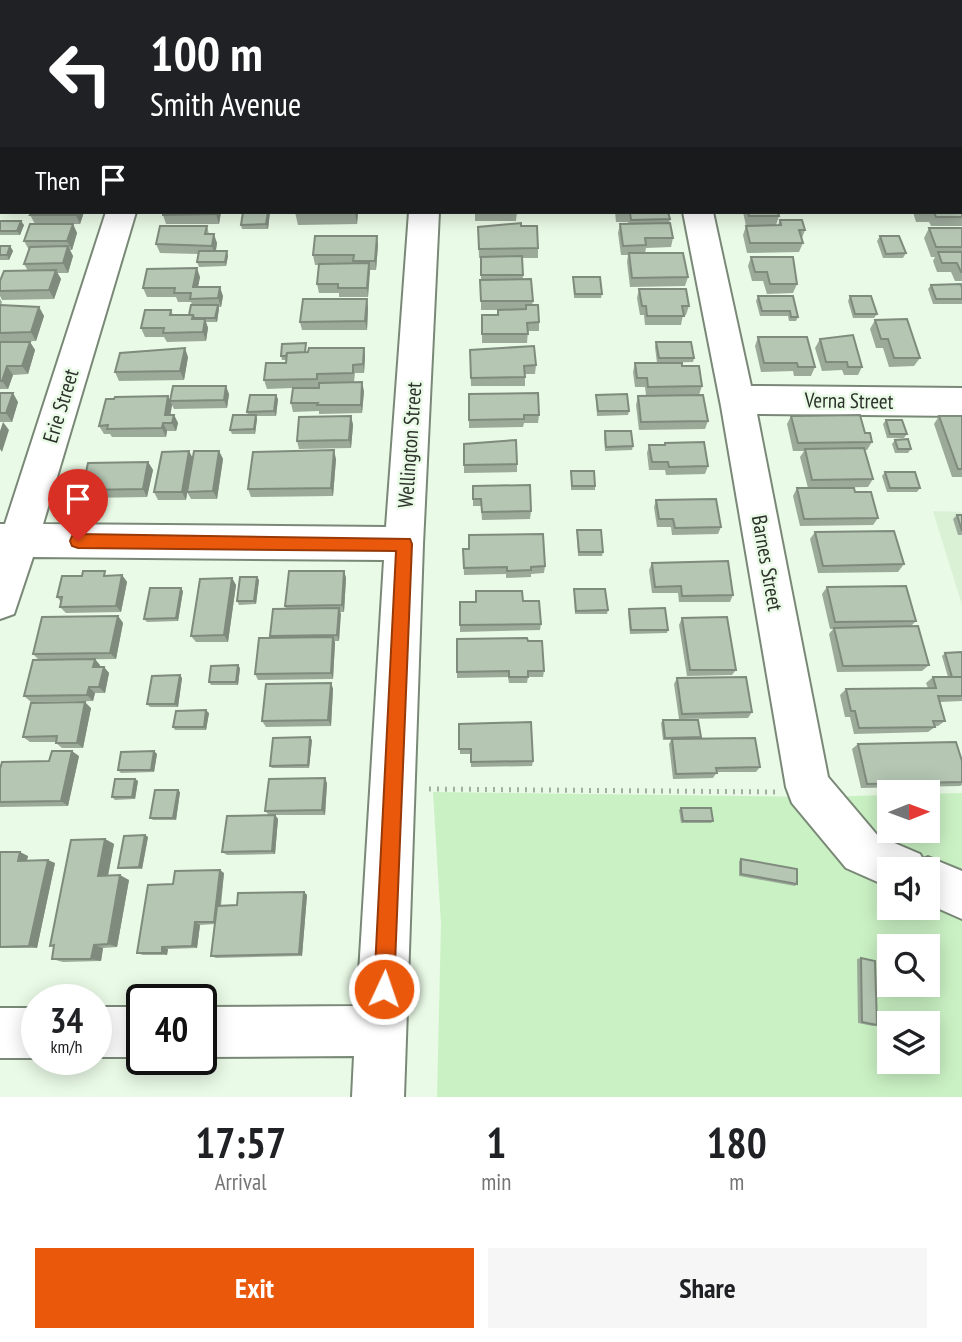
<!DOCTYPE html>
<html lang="en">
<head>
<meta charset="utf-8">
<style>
  :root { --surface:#fff; --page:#f6f6f6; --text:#202124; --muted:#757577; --accent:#ea580c }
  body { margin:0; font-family:"PT Sans Narrow",sans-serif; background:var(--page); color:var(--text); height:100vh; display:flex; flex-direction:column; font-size:26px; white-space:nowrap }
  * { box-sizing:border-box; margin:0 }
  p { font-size:23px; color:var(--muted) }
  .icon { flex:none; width:38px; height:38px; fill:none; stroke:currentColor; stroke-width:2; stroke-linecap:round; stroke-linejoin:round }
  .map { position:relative; height:1097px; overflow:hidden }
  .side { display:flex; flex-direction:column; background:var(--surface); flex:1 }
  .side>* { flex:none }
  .banner { position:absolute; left:0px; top:0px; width:962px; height:214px; box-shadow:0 4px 18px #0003; background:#202124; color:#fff; overflow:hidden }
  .needle { width:46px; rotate:89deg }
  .controls { position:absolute; left:877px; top:780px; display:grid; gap:14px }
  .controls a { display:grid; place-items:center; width:63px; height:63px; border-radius:0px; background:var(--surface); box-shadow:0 4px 18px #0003; font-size:35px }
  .speed { position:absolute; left:21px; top:984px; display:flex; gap:14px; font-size:35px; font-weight:700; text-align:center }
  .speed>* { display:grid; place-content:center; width:91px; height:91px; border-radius:50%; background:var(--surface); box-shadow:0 4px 18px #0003; line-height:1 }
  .speed small { font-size:18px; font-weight:400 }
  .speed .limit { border:4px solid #111; border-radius:10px; background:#fff; color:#111 }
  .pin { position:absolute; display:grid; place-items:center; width:60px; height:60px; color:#fff; margin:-72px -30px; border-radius:50% 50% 50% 0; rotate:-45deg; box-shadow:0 0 7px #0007 }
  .pin .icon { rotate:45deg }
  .me { position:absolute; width:77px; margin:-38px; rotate:3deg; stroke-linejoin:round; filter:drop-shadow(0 0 5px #0008) }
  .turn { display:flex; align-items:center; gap:24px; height:147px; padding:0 35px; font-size:32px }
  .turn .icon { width:91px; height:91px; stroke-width:2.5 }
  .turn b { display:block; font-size:49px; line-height:60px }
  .then { display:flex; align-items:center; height:66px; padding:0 35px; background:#0003; gap:14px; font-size:26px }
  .eta { display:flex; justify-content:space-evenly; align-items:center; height:119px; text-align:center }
  .eta b { font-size:42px; font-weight:700; line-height:49px }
  .action { display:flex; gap:14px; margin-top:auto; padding:14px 35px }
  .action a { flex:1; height:80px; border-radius:0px; background:var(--accent); color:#fff; font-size:28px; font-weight:700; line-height:80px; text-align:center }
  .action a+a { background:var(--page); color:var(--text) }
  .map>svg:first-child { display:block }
  .built { fill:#daf1d6 }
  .green { fill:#caf1c4; fill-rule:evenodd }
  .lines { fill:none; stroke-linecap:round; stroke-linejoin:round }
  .minor-casing { stroke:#7a8977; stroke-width:4 }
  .path { stroke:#a3b0a1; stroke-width:5; stroke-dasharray:2 6; stroke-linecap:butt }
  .minor { fill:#fff; fill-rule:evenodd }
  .wall { fill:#9caa9a }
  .shaded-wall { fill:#7f8b7d }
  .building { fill:#b5c6b3; stroke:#7f8b7d; stroke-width:2 }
  .route { fill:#ea580c; stroke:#983908; stroke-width:2 }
  .labels { text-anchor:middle; stroke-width:5; stroke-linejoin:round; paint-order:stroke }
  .street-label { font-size:21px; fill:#2c322b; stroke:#e9fae6 }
</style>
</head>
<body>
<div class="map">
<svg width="962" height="1097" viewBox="0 0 962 1097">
  <rect width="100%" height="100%" fill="#e9fae6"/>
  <path class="built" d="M933 511 962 512V605Z"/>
  <path class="green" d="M433 792 814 797 889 795V831H928V794L962 793V1097H437L441 924ZM889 870H928V908H889ZM889 947H928V985H889ZM889 1024H928V1062H889Z"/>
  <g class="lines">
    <defs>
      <path id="minor" d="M175 0H199V2H175Z
        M423 0H447V2H423Z
        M643 0H667L668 2H643Z
        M883 0H907V2H883Z
        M961 143H962V164H961Z
        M106 212H136L43 524 386 527 409 212H439L423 544 404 1097H352L354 1056 201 1057V1007L357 1006 384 560 33 557 14 614 0 619V524H5Z
        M683 212H713L751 386 962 388V416L757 414 828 777 878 836 920 854 923 859 928 857 962 871V919L928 904V870H889V887L846 868 792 803 786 787 721 406Z
        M96 1007H142V1057H96Z
        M0 1008H37V1058H0Z"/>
    </defs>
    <use href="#minor" class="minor-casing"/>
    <path class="path" d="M429 789 775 792"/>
    <use href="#minor" class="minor"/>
  </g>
  <path class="wall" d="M0 0H24V2H2V5H0Z
    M310 0H339V2H310Z
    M349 0H401V2H349Z
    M477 0H584L548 1Z
    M732 0H867L868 2H732Z
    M943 0H962V24H961V2H943Z
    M961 37H962V79H961Z
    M962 199V226H931L929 222H916L913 212H961Z
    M32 212H84L80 224H73L77 233 72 250H70L73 256 68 273H57L61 279 54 299 2 300 0 296V281L28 271 24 264 29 250 24 241 35 224 30 215Z
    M221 212 219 224H166L163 215Z
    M243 212H270L268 229H242L241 225Z
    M295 212H358L357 224 298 225Z
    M475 212H517L516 221H475Z
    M615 212H668L670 219 669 223 673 238 671 247 646 248 645 253 688 277 685 286 630 287 627 262 628 255H621L618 233 620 224H629L628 222H616Z
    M743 212H778L779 216 776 225H778L780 220 805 230 802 238 803 243 799 252 747 253 743 235 746 226Z
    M0 221 24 225 20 235H0Z
    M207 226 209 234 217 243 216 251 228 256 226 266 199 267 197 262 199 254 160 253 156 244Z
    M521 226 538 248V258H522L523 280 533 301 532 305 539 322V331H528L527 343H482V315H498V310H481V258H479L478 227Z
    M929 228H962V281H955L951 272H937L933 261 935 257H931L924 238Z
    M377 236 378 245 376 270H369L368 297H339V293H319L317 284 319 265H315L313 255Z
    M880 236 906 253 903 258H883L877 241Z
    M0 246H10L13 251 9 260H0Z
    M751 257 797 284 793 293 767 294 763 281H752L748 266Z
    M200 277 198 287 223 296 221 307H219L217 322H206L208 328 206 341 167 342 164 337H145L141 328 171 310 173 315H189L192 305 191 302H178L176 297H147L143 288Z
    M573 277 602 294 601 298H574Z
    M931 285 962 288V304H933L928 289Z
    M639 289 689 306 686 315H683L681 325H645L644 315H640L637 298Z
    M758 296H793L798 317 796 321H789L788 316H760L756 301Z
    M850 296 877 314 874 318H853L848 301Z
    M0 299 2 302 1 305 39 307 44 316 36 341 0 342Z
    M367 299 368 308 367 330H302L300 322Z
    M875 320 920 358 914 366 889 367 883 348H876L870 329Z
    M758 337 815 367 811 376H794L793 371 761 372 755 346Z
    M820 339 862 367 858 375H844L842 370 822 371 815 348Z
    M0 342H30L35 350 28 374 13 375 8 389H0Z
    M656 342 694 358 693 362 657 363 655 347Z
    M306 343V352L364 348 365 356 364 373H355L354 382H319V388L364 391 362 413 319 414V411L293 412 291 403 293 388 267 389 264 380 286 363V360H282L281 356Z
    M470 350 536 365 535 374H525V386H471Z
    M188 357 184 380 119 381 115 372Z
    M635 363 682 366 702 386 699 395H646L645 387H635L633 372Z
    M0 393 18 402 12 422H0Z
    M229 394 227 408 174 409 172 405 170 415H174L178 423 176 431H167L166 437H112L110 434H104L99 426 168 396 170 400Z
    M469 394 539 415 538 423H524L523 427 469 428Z
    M596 395 629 411 628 415 597 416 596 399Z
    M638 396 708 421 705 429 639 430 636 405Z
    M278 399 276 416H256L257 419 255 434H232L230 430 248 415 247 412Z
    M351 416 353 425 351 448 299 449 297 441Z
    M791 416 865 433 872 442 867 450H865L873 479 868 487 808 488 800 457 804 451H793L787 424Z
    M939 416H962V477H952L934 424Z
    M886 420 907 434 904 438H887L883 424Z
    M605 431 633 446 632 450 605 451 604 436Z
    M895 440 911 449 908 453H895L892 444Z
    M665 443 708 466 705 474 666 475 665 470H649L647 453 649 445H664Z
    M464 444 517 464V472L464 473Z
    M189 451 193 459 219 451 223 459 217 499H191L187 492 186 500H158L154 492Z
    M336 459 333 496 251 497 248 489Z
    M148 462 153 470 147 497 87 498 82 490Z
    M571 471 595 486V490H571Z
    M885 472 920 488 917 492H887L882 476Z
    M473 486 531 511 530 519 482 520 481 506H473Z
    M797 488 855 492 878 518 873 525 800 526 793 496Z
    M656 500 721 527 718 534 672 535 671 527H657L654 507Z
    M957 515H962V535H958L953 519Z
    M577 530 603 552 602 556H578Z
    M815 532 904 564 898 572 818 573 810 539Z
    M463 549H469L545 566 544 573 531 574V577L506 578V574L464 575Z
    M652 563 733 595 730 602H679L678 593H652L649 570Z
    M344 571 346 578 344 612H340L339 641H335L333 679 258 680 255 674 271 638 270 636 286 609 285 606Z
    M109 575H122L127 582 121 612 66 613 60 607 61 602 57 597Z
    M257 577 259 580 256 604 239 605 237 601Z
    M232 578 236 585 228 642H196L191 636Z
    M827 587 916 621 911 626 929 665 922 671 837 672 829 634 833 629H830L822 594Z
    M574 589 608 610 607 614H575Z
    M183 591 178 621 147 622 144 619Z
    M523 601 541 624 540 630 460 632V602Z
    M629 609 668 630 667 633 630 634 628 612Z
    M118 616 123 623 116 659 39 660 33 654Z
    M682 618 736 670 732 675 687 676 679 625Z
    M457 639 528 641 544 671 543 677H528L527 683H509L508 677 457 678Z
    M962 652V701L940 702 945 721 938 726H934L935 727 928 732 854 734 850 717H845L840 695 846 689 928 688 926 683 933 677H948L942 656 945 653Z
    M100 665V667H104L109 673 105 693H95L93 701 31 702 24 696Z
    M240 668 238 685H211L209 682Z
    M182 678 178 707H150L147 704Z
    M677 678 752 712 748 718 679 719 674 684Z
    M331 683 333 689 331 726 266 727 262 721Z
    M91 708 83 748H62L56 743V742H30L23 737Z
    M209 713 206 730H175L173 727Z
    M663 720 701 737 699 739 760 767 756 772H717L713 778 673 779 669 744 671 740H663L661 723Z
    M459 724 533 761 532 766 471 767V754H460Z
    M312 740 309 768H272L270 766Z
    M858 744 962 761V785L960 786 861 788 852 749Z
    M154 751 157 754 154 772 121 773 118 770Z
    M79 756 68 806 0 807V769Z
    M135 779 138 781 135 799 115 800 112 797Z
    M327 783 325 815H275L278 819 275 854 227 855 222 852 269 815 265 811Z
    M180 792 176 820H153L150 818Z
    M681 808 713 821 711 823H681L679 810Z
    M145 835 148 837 142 869H121L118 868Z
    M105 839 114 844 108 876 129 880 117 947 103 948 101 961 63 962 52 959 54 947 50 946Z
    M0 852 28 856 27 860 55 863 37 948H0Z
    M741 859 797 884 795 886 739 876V861Z
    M224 873 221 906 237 905 304 892 307 895 302 956 216 958 211 956 215 924 200 925 197 948 168 949 167 955H143L137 953 173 884Z
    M861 958 877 1025 873 1026 858 1023 857 959Z"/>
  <path class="shaded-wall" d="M2 27V36L0 41V30Z
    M77 212H84L80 224 76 215Z
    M217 212H221L219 224 216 214Z
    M268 212H270L268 229 266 224Z
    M355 212H358L357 224Z
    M21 221 24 225 20 235 17 231Z
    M73 224 77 233 72 250 67 241Z
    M214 234 217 243 215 255 212 246Z
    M377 236 378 245 376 270 375 261Z
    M10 246 13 251 9 260 7 255Z
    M68 246 73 256 68 273 63 263Z
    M227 251 228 256 226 266 225 262Z
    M369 263 370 272 368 297 367 288Z
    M197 268 200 277 196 296 193 287Z
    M56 270 61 279 54 299 49 290Z
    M220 287 223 296 221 307 218 298Z
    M367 299 368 308 367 330 365 321Z
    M218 305 219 309 217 322 215 318Z
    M39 307 44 316 36 341 31 332Z
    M205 319 208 328 206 341 203 332Z
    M30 342 35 350 28 374 22 366Z
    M185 348 188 357 184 380 180 371Z
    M364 348 365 356 364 373 363 364Z
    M7 366 13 375 8 389 2 381Z
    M362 382 364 391 362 413 361 405Z
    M226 386 229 394 227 408 224 400Z
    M13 393 18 402 12 422 6 413Z
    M276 395 278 399 276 416 274 411Z
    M168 396 172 405 169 423 165 415Z
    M174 415 178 423 176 431 172 423Z
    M256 415 257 419 255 434 254 429Z
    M351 416 353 425 351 448 349 440Z
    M3 422 9 430 2 452 0 449V431Z
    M163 423 167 431 166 437 162 428Z
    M334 450 336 459 333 496 331 488Z
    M189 451 193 459 186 500 182 492Z
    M219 451 223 459 217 499 213 491Z
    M148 462 153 470 147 497 143 489Z
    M344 571 346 578 344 612 342 605Z
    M122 575 127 582 121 612 116 606Z
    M257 577 259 580 256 604 254 601Z
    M232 578 236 585 228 642 224 635Z
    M181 588 183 591 178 621 176 618Z
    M339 608 341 614 339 641 337 635Z
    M118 616 123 623 116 659 110 653Z
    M333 637 335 643 333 679 331 673Z
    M95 659 100 665 99 673 93 667Z
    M238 665 240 668 238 685 236 682Z
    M104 667 109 673 105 693 99 687Z
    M180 675 182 678 178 707 175 704Z
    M331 683 333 689 331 726 328 720Z
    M89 687 95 693 93 701 87 695Z
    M85 702 91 708 83 748 77 743Z
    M206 710 209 713 206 730 204 727Z
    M310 737 312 740 309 768 308 765Z
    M72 751 79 756 68 806 61 801Z
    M154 751 157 754 154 772 151 770Z
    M325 778 327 783 325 815 322 810Z
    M135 779 138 781 135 799 132 797Z
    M178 790 180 792 176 820 173 818Z
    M275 815 278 819 275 854 272 851Z
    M145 835 148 837 142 869 139 867Z
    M105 839 114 844 107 880 98 876Z
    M20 852 28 856 26 864 18 861Z
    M48 860 55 863 37 948 29 946Z
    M220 870 224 873 218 924 214 922Z
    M120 875 129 880 117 947 108 944Z
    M304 892 307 895 302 956 299 954Z
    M195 922 200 925 197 948 192 946Z
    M94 945 103 948 101 961 91 959Z
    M162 947 168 949 167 955 162 953Z"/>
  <path class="building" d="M116 0H153L152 2H112Z
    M223 0H237V2H223Z
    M239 0H249V2H239Z
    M258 0H279L278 2H258Z
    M283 0H304V2H283Z
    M477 0H526V2H477Z
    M527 0H548L549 2H527Z
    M592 0H603L604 2H592Z
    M605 0H642V2H605Z
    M683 0H726V2H683Z
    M737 0H757L758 2H737Z
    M765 0H806L807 2H765Z
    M806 0H867L868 2H807Z
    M952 0H962V14L961 13V2H952Z
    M961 37H962V50H961Z
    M961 199H962V217H936L934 212H921H961Z
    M32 212H77L76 215H30Z
    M163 212H217L216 214 163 215Z
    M243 212H268L266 224 241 225Z
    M618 212H668L670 219 631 220 630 212Z
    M748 212H778L779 216H749Z
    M780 220H802L805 230H799L803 243H750L746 226 781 225Z
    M0 221H21L17 231H0Z
    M521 223V226H537L538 248 479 249 478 227Z
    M670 223 673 238H645L646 245 623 246 620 224Z
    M30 224H73L67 241H24Z
    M160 226H207L205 234H214L212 246 156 244Z
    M929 228H962V247H936Z
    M315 236H377L375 261H353L354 255H313Z
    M880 236H899L906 253 886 254Z
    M0 246H10L7 255H0Z
    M68 246 63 263 24 264 30 247Z
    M199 251H227L225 262H197Z
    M938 252H962V272H961L957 263H942Z
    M629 253H683L688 277 632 278Z
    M522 256 523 275H481V257Z
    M751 257H793L797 284H770L767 272H755Z
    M369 263 367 288H338V284H317L319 264Z
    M197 268 193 287H220L218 298 190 299 191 293H174L175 288H143L147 269Z
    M56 270 49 290 0 291V281L4 271Z
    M573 277H600L602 294H575Z
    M531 279 533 301H481L480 280Z
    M961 284 962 288V299H936L931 285Z
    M639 289H686L689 306H682L684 316H647L646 306H642Z
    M758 296H793L798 317H791L790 311H762Z
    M850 296H871L877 314H855Z
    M303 299H367L365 321 300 322Z
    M0 305 39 307 31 332 0 333Z
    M191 305H218L215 318H194L193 315H189Z
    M526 305H538L539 322 527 323 528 334H482V315H498V310L526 309Z
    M145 310H171L170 315H193L192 319H205L203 332 163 333 164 328H141Z
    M907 319 920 358H894L888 339H881L875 320Z
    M853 335 862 367H848L847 362H826L820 339Z
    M758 337H807L815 367H798L797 363H764Z
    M0 342H30L22 366H7L2 381H0Z
    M656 342H691L694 358H659Z
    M306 343 305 352 287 353 286 356H281L282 344Z
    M534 346 536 365 524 366 525 377 471 378 470 350Z
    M185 348 180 371 115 372 120 353Z
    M309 348H364L363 364 353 365V373L317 374V379L264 380 266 363H286L287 353 308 352Z
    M635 363H682V366H699L702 386 648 387 647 378H637Z
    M362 382 361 405H317L318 403H291L293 388H319V383Z
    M173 386H226L224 400 170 401Z
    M0 393H13L6 413H0Z
    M538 393 539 415H524V419L469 420V394Z
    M627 394 629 411H598L596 395Z
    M250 395H276L274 411 247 412Z
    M703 395 708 421 641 422 638 396Z
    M168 396 165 415H174L172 423H163L162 428 107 429 108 425 99 426 106 399H114L115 397Z
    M233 415H256L254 429 230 430Z
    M860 415 865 433H870L872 442 798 443 791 416Z
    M351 416 349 440 297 441 299 417Z
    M939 416H962V469H958Z
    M886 420H902L907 434H890Z
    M605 431H631L633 446 606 447Z
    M908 439 911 449H898L895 440Z
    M516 440 517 464 464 465V444Z
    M704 442 708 466 669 467 668 462H652L649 445H665V443Z
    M864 448 873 479 812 480 805 449Z
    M334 450 331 488 248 489 253 452Z
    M189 451 182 492H154L162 452Z
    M194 451H219L213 491 187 492Z
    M148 462 143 489 82 490 88 463Z
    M571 471H594L595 486H572Z
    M885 472H915L920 488H890Z
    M530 485 531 511 482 512 481 499H473V486Z
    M797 488H854L855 492H871L878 518 804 519Z
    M716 499 721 527 675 528 673 519H659L656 500Z
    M957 515H962V531Z
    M577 530H601L603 552H579Z
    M894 531 904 564 823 566 815 532Z
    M543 534 545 566 531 567V570L507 571V567L464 568 463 549H469V535Z
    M728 561 733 595 682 596 681 586 655 587 652 563Z
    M83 571H105L104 576 122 575 116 606 60 607 62 597H57L62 576H82Z
    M289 571H344L342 605 285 606Z
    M240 577H257L254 601H237Z
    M232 578 224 635 191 636 200 579Z
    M906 586 916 621 835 622 827 587Z
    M150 588H181L176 618 144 619Z
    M574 589H605L608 610 576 611Z
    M476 591H522L523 601H539L541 624 460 625V602H476Z
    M339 608 337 635 270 636 273 609Z
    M665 608 668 630H631L629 609Z
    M118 616 110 653 33 654 42 617Z
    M727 617 736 670H690L682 618Z
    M918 626 929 665 843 666 834 628Z
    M333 637 331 673 255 674 259 638Z
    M527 638 528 641H542L544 671H528V677H509V671L457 672V639Z
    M962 652V677H952L945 653Z
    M95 659 93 667H104L99 687H89L87 695 24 696 33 660Z
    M238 665 236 682H209L211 666Z
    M180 675 175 704H147L152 676Z
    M746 677 752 712 682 714 677 678Z
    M933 677H962V696H938L945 721H933L935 727 859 728 855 711H851L846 689 936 688Z
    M331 683 328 720 262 721 266 684Z
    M85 702 77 743H56L57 736 23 737 31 703Z
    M206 710 204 727H173L176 711Z
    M663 720H698L701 737 665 738Z
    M531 722 533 761 471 762V749H459V724Z
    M310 737 308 765 270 766 273 738Z
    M755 738 760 767 716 768 717 773 676 774 672 739Z
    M956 742 962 761V782L867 784 858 744Z
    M52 751H72L61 801 0 802V769L2 762 49 761Z
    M154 751 151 770H118L121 752Z
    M325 778 322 810 265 811 269 779Z
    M115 779H135L132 797H112Z
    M155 790H178L173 818H150Z
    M681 808H711L713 821H683Z
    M275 815 272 851 222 852 227 816Z
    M145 835 139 867 118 868 124 836Z
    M105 839 98 876 120 875 108 944 94 945 91 959H52L54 945 50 946 71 840Z
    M0 852H20L18 861 48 860 29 946 0 947Z
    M741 859 797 869V884L741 874Z
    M220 870 214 922H195L192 946 162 947V953H137L148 885 173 884 175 871Z
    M304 892 299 954 211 956 217 906 237 905 238 893Z
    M861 958 875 961 877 1025 862 1022Z"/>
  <path class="route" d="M78 534 410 539 412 544 394 989 391 996 384 999 377 996 374 989 396 551 78 548 72 546 70 541 72 536Z"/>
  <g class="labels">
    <g class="street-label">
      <text transform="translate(849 401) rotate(1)" y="7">Verna Street</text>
      <text transform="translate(61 406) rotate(-73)" y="7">Erie Street</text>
      <text transform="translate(410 445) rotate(-86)" y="7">Wellington Street</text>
      <text transform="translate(767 563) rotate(80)" y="7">Barnes Street</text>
    </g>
  </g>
</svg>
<div class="controls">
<a><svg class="needle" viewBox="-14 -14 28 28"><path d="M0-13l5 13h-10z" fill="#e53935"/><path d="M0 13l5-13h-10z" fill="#757577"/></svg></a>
<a><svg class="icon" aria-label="sound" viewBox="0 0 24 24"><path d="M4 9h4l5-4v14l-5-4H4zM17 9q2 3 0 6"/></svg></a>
<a><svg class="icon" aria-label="search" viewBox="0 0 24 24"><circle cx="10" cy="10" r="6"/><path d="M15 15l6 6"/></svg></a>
<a><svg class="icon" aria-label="layers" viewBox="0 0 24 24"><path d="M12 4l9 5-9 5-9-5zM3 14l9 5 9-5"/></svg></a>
</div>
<div class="speed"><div>34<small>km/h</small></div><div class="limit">40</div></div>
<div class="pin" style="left:78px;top:541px;background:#d93025"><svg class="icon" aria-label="arrive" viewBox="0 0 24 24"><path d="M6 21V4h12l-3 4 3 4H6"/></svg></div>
<svg class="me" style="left:384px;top:989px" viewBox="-20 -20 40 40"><circle r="17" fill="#ea580c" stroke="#fff" stroke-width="3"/><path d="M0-11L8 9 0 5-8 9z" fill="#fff"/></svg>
<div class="banner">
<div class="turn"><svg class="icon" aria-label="left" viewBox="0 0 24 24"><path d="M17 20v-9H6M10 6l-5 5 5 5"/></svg><div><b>100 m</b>Smith Avenue</div></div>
<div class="then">Then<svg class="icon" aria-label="arrive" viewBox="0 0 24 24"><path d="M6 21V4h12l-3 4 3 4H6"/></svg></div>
</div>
</div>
<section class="side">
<div class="eta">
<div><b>17:57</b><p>Arrival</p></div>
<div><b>1</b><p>min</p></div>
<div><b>180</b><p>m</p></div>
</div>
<div class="action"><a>Exit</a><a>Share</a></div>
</section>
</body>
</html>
